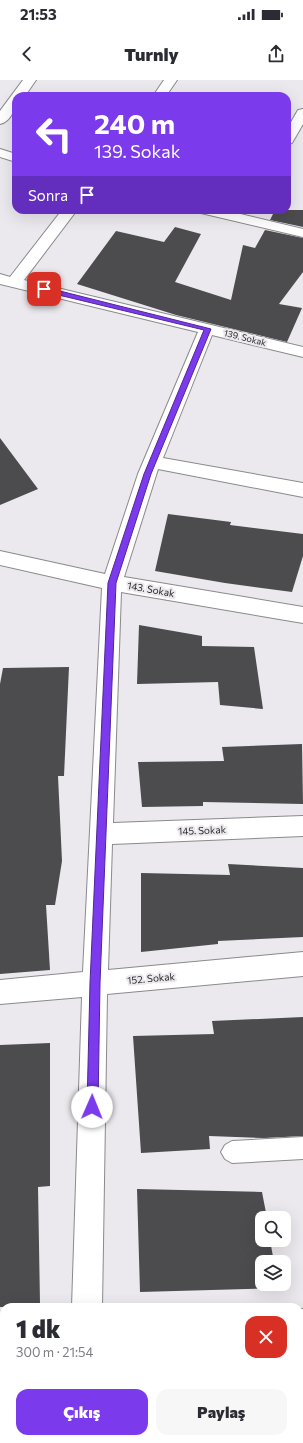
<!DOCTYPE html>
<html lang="tr">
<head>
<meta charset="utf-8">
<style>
  :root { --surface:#fff; --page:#f7f7f7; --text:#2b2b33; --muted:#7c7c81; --accent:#7c3aed }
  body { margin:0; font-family:Commissioner,sans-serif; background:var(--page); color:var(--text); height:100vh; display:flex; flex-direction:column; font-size:15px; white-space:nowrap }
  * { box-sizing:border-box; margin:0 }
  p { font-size:13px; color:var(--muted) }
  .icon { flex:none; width:22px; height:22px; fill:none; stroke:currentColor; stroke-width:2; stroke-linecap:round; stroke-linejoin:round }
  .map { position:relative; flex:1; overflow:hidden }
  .side { position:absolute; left:0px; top:1223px; width:303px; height:140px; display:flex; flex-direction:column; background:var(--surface); border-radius:12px 12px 0 0; box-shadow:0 4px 16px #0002 }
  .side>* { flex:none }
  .guide { position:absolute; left:12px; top:12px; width:279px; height:122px; border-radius:12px; box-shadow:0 4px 16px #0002; background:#7c3aed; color:#fff; overflow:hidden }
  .controls { position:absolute; left:255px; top:1131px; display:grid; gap:8px }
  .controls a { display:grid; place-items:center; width:36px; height:36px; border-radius:8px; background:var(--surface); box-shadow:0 4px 16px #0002; font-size:20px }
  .pin { position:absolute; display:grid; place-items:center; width:34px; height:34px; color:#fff; margin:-17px; border-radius:8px; box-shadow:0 2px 6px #0006 }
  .me { position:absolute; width:44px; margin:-22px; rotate:1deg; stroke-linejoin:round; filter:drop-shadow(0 0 3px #0008) }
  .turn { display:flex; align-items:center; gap:14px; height:84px; padding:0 16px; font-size:18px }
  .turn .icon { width:52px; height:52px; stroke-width:2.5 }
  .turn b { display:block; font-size:28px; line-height:34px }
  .then { display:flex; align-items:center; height:38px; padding:0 16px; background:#0003; gap:8px; font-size:15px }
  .round { display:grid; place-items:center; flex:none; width:42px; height:42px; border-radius:12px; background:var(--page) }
  .summary { display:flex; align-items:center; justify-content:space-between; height:68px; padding:0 16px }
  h1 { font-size:24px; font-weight:800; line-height:30px }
  .cta { display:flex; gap:8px; margin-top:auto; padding:8px 16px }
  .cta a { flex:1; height:46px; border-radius:12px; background:var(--accent); color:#fff; font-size:16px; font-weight:800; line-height:46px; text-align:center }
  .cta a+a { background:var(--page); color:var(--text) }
  .status { display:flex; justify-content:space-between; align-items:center; height:28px; padding:0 20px; background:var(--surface); direction:ltr }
  .status svg { height:11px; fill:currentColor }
  header { display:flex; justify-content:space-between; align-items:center; height:52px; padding:0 16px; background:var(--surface); font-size:18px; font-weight:800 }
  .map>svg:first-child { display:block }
  .green { fill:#e9a2b3 }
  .building { fill:#4c4c4f }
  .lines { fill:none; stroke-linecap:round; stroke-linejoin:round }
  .service-casing { stroke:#8a898c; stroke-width:2 }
  .minor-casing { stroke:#8a898c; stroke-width:2 }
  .service { fill:#fff; fill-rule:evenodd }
  .minor { fill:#fff; fill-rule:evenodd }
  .route { fill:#7c3aed; stroke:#51269a }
  .labels { text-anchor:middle; stroke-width:4; stroke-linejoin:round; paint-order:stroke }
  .far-street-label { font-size:9px; fill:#292829; stroke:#ebe9ed }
  .street-label { font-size:10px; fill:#292829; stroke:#ebe9ed }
</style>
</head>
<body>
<div class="status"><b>21:53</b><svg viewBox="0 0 49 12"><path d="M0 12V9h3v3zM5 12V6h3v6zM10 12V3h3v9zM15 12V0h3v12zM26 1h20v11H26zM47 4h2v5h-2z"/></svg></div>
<header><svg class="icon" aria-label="back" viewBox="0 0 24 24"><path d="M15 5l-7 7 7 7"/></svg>Turnly<svg class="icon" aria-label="share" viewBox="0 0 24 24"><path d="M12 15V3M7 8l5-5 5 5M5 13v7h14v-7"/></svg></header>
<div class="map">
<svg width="303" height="1363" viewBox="0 0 303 1363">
  <rect width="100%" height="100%" fill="#ebe9ed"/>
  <path class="green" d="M303 1289V1363H0V1314L4 1313V1359H299V1290Z"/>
  <path class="building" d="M275 130H303V147L270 140Z
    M175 147 201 154 175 202 231 220 243 165 255 168 265 150 303 158V192L279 224 302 228 287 262 176 235 77 204 116 151 164 162Z
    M0 358 38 409 0 425Z
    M168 434 231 442 230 445 303 454V476L292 512 225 503 155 491Z
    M139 545 202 556V566L254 567 263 629 220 625 218 602 137 604Z
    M69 587 64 696H58L62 781 55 825H46L50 890 0 894V604L3 588Z
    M302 664 303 724 203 722V726L142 727 138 682 224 681 222 667Z
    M228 784 303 788V857L218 861V864L141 872V793L230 795Z
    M303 937V1056L264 1058 209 1056 210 1069 141 1073 133 956 214 954 212 941Z
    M50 963V1106L38 1107 40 1223 26 1227H0V965Z
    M137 1109 262 1112 267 1138H262V1160H270L274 1182H262V1204H277L278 1208 140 1212Z"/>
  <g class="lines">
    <defs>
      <path id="service" d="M303 1057V1079L232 1083 225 1079 221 1072 225 1065 232 1061Z"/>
      <path id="minor" d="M23 0H36L25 16H16C16 27 12 41 0 44V31Z
        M164 0H177L166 16H153Z
        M303 29V44L292 63 287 64V49L298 30Z
        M0 69 16 74V82L0 77Z
        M62 130H77L24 200 303 267V277L212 255 163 378 303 403V417L158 389 124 497 303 527V543L121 512 113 743 303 736V756L112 764 108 890 303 872V896L107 914 102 1227H72L82 917 0 924V900L83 892 102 508 0 485V471L105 494 138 394 198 252 0 204V194L10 197Z
        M199 130H224L303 149V157L201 133Z
        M299 1229H303V1259H299Z
        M4 1253V1283L0 1284V1254Z"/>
    </defs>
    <use href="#service" class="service-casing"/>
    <use href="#minor" class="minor-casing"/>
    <use href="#service" class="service"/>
    <use href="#minor" class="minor"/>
  </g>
  <path class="route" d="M44 207 211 249 151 394 116 503 100 903 98 1027 96 1031 92 1032 88 1031 87 1027 90 903 108 503 144 394 204 250 42 211V208Z"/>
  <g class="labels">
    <g class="far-street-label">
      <text transform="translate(245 258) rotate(14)" y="3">139. Sokak</text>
    </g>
    <g class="street-label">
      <text transform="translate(151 509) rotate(10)" y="4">143. Sokak</text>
      <text transform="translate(202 750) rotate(-2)" y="4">145. Sokak</text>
      <text transform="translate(151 898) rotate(-5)" y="4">152. Sokak</text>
    </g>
  </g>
</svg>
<div class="controls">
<a><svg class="icon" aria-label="search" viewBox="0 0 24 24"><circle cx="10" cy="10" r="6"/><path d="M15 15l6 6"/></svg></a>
<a><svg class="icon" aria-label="layers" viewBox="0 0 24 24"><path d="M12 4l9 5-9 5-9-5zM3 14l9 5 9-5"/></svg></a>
</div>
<div class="pin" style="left:44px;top:209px;background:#d93025"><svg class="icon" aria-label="arrive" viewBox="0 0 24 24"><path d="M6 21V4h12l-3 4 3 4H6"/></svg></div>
<svg class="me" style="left:92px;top:1027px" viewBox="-20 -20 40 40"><circle r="19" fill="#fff"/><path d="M0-13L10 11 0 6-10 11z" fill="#7c3aed"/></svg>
<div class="guide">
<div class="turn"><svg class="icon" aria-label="left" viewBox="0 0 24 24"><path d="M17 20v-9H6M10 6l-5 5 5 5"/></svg><div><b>240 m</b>139. Sokak</div></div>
<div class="then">Sonra<svg class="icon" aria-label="arrive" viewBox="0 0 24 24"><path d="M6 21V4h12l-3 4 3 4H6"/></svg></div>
</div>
<section class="side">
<div class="summary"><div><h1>1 dk</h1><p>300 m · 21:54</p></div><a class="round" style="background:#d93025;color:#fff"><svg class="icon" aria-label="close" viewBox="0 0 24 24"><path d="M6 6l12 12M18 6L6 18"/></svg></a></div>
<div class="cta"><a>Çıkış</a><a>Paylaş</a></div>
</section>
</div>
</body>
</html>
